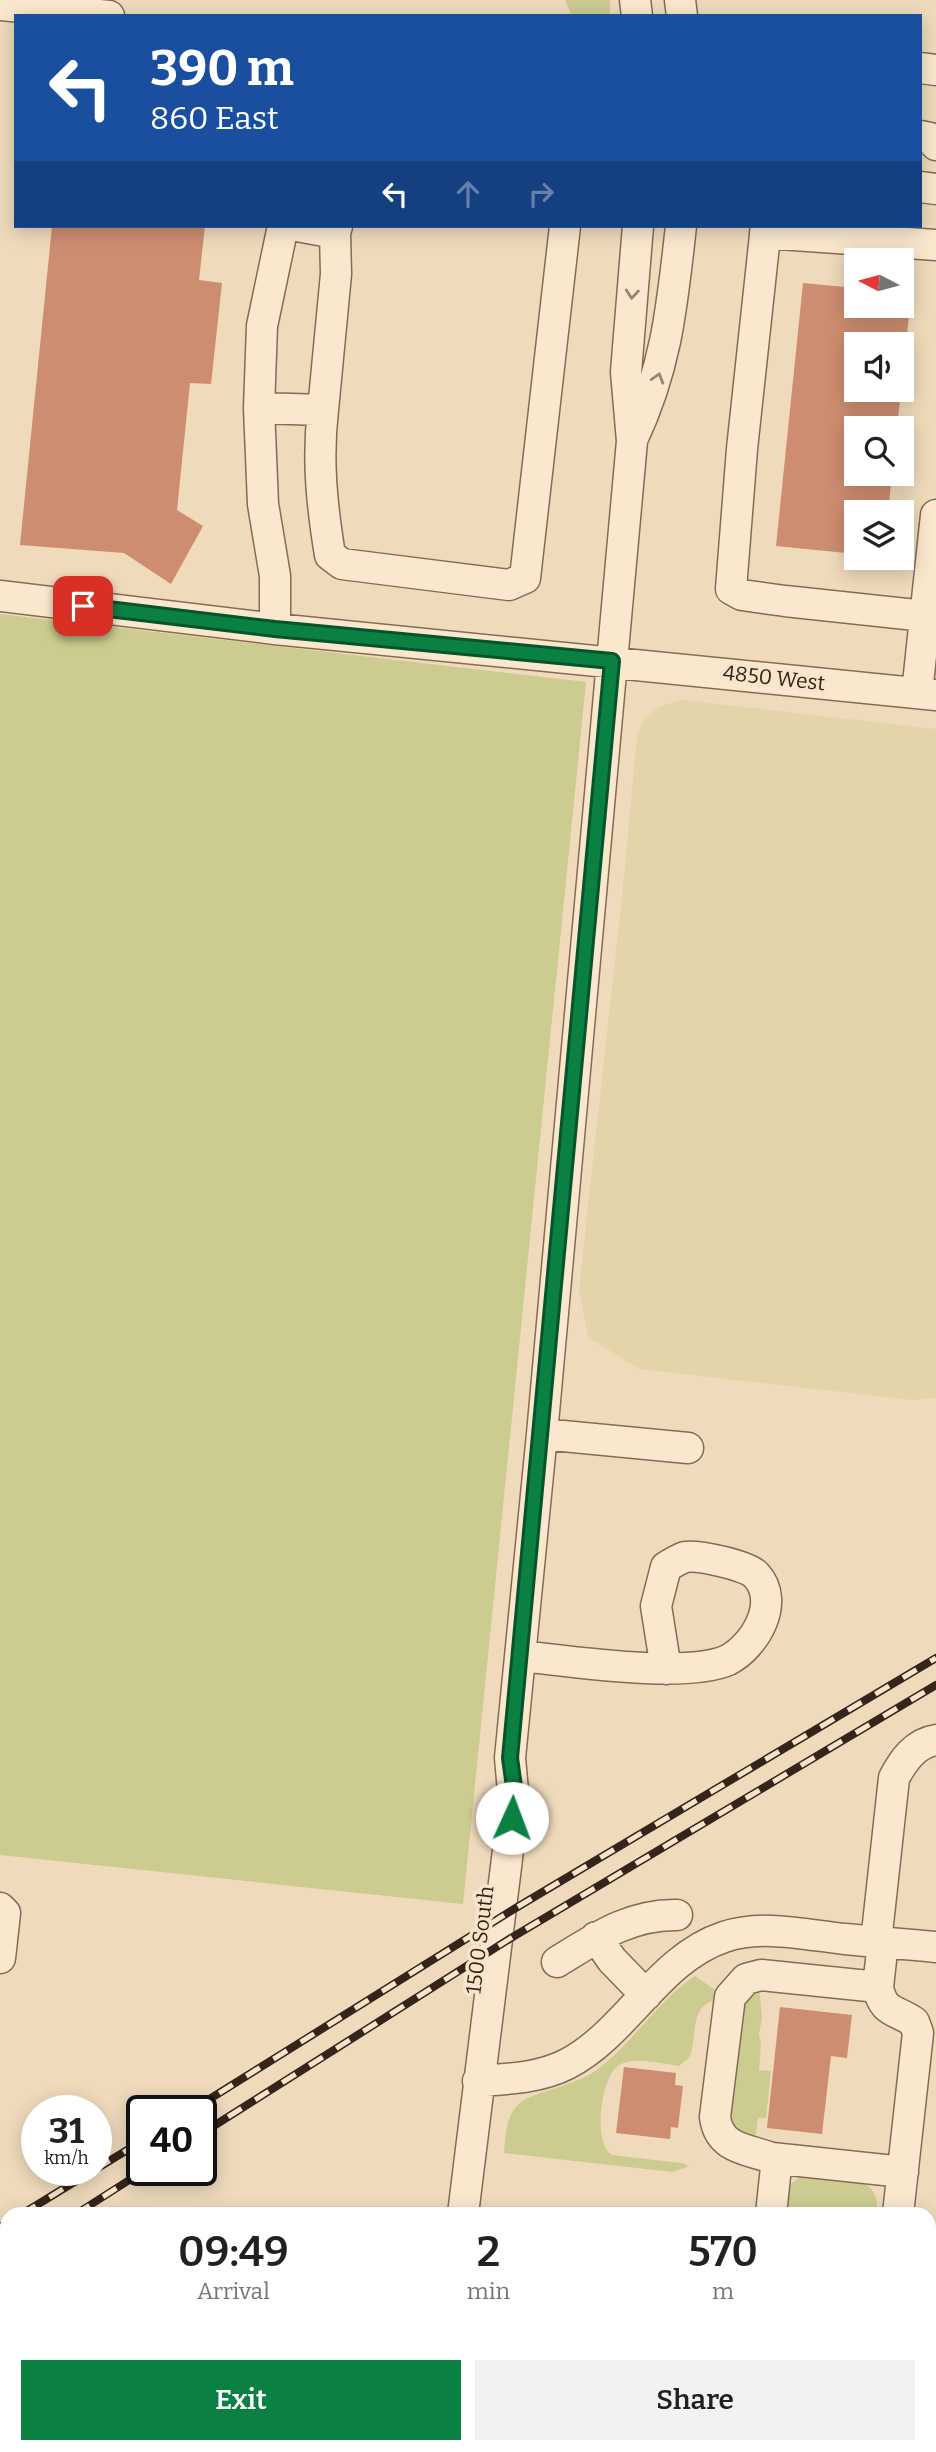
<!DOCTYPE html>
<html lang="en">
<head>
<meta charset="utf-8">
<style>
  :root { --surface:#fff; --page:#f2f2f2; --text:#202124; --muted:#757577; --accent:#0b8043 }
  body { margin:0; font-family:Bitter,serif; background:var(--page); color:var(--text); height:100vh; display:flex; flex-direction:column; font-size:26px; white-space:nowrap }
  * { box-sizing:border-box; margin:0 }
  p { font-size:23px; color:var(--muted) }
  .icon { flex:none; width:38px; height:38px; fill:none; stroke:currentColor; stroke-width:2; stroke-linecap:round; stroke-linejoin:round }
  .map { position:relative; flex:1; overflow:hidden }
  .sheet { position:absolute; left:0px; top:2207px; width:936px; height:247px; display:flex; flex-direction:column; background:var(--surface); border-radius:21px 21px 0 0; box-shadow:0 4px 18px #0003 }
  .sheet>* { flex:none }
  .hud { position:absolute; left:14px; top:14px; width:908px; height:214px; border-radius:0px; box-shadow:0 4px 18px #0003; background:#1a4fa0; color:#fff; overflow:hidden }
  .needle { width:46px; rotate:276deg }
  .buttons { position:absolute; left:844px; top:248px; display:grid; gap:14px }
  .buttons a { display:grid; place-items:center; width:70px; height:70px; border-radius:0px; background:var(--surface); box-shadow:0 4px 18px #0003; font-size:35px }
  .speed { position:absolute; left:21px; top:2095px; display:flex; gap:14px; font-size:35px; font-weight:700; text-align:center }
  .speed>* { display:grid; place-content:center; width:91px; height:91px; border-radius:50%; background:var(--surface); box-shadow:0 4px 18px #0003; line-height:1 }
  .speed small { font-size:18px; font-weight:400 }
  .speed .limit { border:4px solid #111; border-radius:10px; background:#fff; color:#111 }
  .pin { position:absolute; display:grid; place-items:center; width:60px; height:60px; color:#fff; margin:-30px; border-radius:14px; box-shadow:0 4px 10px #0006 }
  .me { position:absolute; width:77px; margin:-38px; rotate:2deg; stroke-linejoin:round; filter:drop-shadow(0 0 5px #0008) }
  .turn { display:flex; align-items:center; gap:24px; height:147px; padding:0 21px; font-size:32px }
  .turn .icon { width:91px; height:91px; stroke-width:2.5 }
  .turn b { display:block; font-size:49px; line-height:60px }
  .lanes { display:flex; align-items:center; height:66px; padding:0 21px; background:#0003; justify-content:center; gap:35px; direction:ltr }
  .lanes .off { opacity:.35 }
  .eta { display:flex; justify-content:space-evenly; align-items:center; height:119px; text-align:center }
  .eta b { font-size:42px; font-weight:600; line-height:49px }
  .cta { display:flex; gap:14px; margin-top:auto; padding:14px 21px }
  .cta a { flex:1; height:80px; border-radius:0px; background:var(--accent); color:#fff; font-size:28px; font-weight:600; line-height:80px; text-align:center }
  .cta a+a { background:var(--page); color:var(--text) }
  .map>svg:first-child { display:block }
  .farmland { fill:#e4d4a9 }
  .green { fill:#cccc90 }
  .building { fill:#ce8d70 }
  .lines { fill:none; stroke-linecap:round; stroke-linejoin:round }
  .minor-casing { stroke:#866a55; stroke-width:33 }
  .minor { stroke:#fae8ce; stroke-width:30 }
  .rail-casing { stroke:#34241a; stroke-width:8 }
  .rail { stroke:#f6e5cb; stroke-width:5; stroke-dasharray:16; stroke-linecap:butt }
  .oneway { stroke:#978674 }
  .route-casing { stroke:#07532c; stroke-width:18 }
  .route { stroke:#0b8043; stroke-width:12 }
  .labels { text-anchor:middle; stroke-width:7; stroke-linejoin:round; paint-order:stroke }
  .street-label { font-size:21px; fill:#34241a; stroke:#f6e5cb }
</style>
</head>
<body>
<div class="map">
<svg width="936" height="2452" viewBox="0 0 936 2452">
  <rect width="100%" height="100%" fill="#efdabb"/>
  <path class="farmland" d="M682 700 936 729V1398L913 1400 639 1369 588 1337 579 1290 624 877 637 735 645 718 659 707Z"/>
  <path class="green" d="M565 0H610V16H572Z
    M0 614 586 682 463 1904 0 1855Z
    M695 1976 718 1992 715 2000C688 2007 698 2040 689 2058L679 2066C662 2064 634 2056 619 2065 601 2076 592 2144 612 2155L681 2163 689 2166 673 2172 504 2153C506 2134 505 2116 520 2103 529 2094 572 2085 589 2075 629 2050 657 2000 695 1976Z
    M759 1986 762 2018 759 2034 761 2044 759 2070 771 2071 766 2118H758L755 2141C745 2139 732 2129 729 2118L738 2011Z
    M802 2176C833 2178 882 2170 877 2214H783L788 2186Z"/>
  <path class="building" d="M52 226H205L199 280 222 283 211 384 190 383 177 510 203 526 171 584 124 553 20 545Z
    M803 283 856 288V306H910L906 345H856V390H901L897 429H856V474H892L888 513H856V554L776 546Z
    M780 2007 852 2015 847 2058 831 2056 822 2134 767 2128Z
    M624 2067 676 2073 675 2085 683 2086 678 2128 671 2127 670 2139 616 2133Z"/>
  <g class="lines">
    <defs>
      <path id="minor" d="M635 0 637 16
        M680 0 682 16
        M0 5 109 16
        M920 68 936 70
        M920 136 930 138 936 145
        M920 187 936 189
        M297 226 335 233 337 226
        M766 226 742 449 731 589 742 595 785 601 925 616
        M765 233 936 245
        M259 408 323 410C317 460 322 506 330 555L342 564 509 585 525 578 565 226
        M323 410 336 274 335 233
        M632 440C667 366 672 306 681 226
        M0 596 275 629 936 695
        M275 629V576L263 504 259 408 262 326 283 226
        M917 693 936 515
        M542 1434 688 1448
        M521 1656C569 1661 686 1679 728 1660 755 1646 781 1602 756 1575 747 1565 698 1555 685 1557 679 1559 671 1564 666 1567L656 1606 666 1669
        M0 1908 5 1913 0 1958
        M596 1937 612 1960 646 1995
        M876 1942 894 1778C903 1761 915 1743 936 1740
        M557 1962C596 1938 630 1914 677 1915
        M878 1987C883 2013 895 2009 914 2022L918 2033 898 2214
        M478 2081C508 2079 540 2078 567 2064 627 2033 658 1959 724 1937 763 1924 806 1935 845 1939 876 1942 906 1944 936 1947
        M772 2158 903 2172
        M463 2214 514 1802 510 1758 542 1434 632 441 626 372 638 226
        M771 2214 776 2167 772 2158C747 2149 719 2149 715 2117L730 1997 746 1979 761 1975 878 1987 883 1942
        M929 2336 936 2337
        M71 2452H103
        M437 2452V2446"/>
    </defs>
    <use href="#minor" class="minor-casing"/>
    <use href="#minor" class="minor"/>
    <defs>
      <path id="rail" d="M192 2110 514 1909 936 1658
        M201 2134 511 1938 936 1685
        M96 2169 142 2141
        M22 2214 94 2170
        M76 2214 145 2170
        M0 2227 7 2223
        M0 2262 7 2258"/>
    </defs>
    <use href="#rail" class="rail-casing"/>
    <use href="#rail" class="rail"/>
  </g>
  <defs><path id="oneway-chevron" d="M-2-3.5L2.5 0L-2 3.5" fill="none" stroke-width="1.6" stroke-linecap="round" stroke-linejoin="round" transform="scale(1.75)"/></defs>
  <g class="oneway">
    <use href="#oneway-chevron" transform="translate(632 294) rotate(95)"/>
    <use href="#oneway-chevron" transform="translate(658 378) rotate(-73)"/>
  </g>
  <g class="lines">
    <defs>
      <path id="route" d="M83 606 275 629 612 661 510 1758 514 1787 512 1818"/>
    </defs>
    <use href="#route" class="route-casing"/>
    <use href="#route" class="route"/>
  </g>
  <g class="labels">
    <g class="street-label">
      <text transform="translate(774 678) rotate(6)" y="7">4850 West</text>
      <text transform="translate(480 1940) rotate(-83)" y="7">1500 South</text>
    </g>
  </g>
</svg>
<div class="buttons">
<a><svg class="needle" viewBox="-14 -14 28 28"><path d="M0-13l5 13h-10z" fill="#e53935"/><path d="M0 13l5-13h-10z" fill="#757577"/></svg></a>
<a><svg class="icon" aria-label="sound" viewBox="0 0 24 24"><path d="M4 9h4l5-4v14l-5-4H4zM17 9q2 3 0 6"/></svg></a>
<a><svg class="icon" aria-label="search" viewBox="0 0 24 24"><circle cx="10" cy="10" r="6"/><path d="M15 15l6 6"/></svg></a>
<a><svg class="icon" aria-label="layers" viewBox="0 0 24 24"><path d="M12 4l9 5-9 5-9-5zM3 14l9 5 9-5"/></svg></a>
</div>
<div class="speed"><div>31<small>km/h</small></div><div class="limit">40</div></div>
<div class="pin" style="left:83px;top:606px;background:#d93025"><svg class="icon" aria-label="arrive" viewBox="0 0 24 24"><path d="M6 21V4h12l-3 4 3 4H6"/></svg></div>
<svg class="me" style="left:512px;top:1818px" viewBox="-20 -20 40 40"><circle r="19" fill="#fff"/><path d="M0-13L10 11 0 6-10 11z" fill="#0b8043"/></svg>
<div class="hud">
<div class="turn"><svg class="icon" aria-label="left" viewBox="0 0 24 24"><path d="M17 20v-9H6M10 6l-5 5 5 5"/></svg><div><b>390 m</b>860 East</div></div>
<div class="lanes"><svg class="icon" aria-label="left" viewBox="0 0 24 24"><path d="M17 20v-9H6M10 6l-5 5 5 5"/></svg><svg class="icon off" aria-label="ahead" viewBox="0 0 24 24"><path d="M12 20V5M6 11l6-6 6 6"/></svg><svg class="icon off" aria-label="right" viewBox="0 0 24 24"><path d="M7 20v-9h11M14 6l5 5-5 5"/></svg></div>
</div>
<section class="sheet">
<div class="eta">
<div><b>09:49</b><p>Arrival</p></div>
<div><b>2</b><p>min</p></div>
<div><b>570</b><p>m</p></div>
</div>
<div class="cta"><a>Exit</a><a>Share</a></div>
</section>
</div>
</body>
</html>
